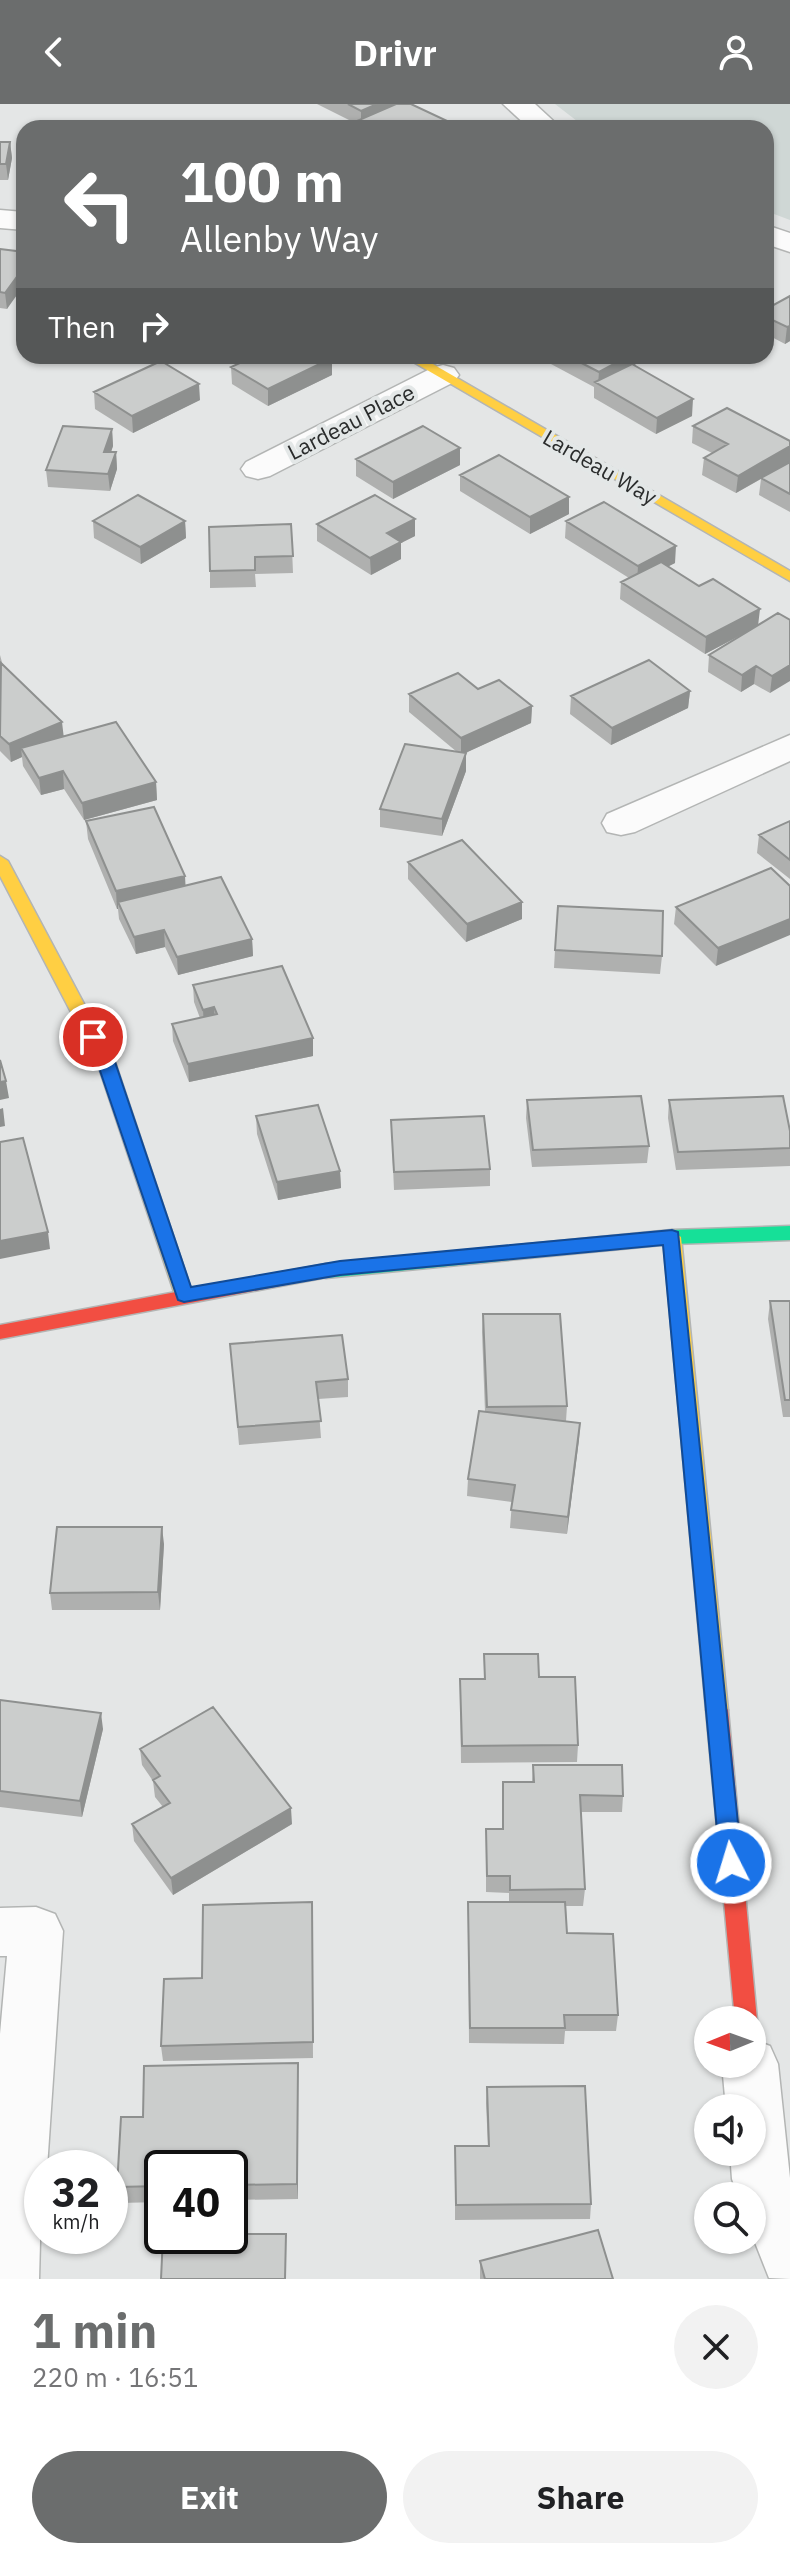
<!DOCTYPE html>
<html lang="en">
<head>
<meta charset="utf-8">
<style>
  :root { --surface:#fff; --page:#f2f2f2; --text:#202124; --muted:#757577; --accent:#6b6d6d }
  body { margin:0; font-family:"IBM Plex Sans",sans-serif; background:var(--page); color:var(--text); height:100vh; display:flex; flex-direction:column; font-size:30px; white-space:nowrap }
  * { box-sizing:border-box; margin:0 }
  p { font-size:26px; color:var(--muted) }
  .icon { flex:none; width:44px; height:44px; fill:none; stroke:currentColor; stroke-width:2; stroke-linecap:round; stroke-linejoin:round }
  .map { position:relative; height:2175px; overflow:hidden }
  .side { display:flex; flex-direction:column; background:var(--surface); flex:1 }
  .side>* { flex:none }
  .top-card { position:absolute; left:16px; top:16px; width:758px; height:244px; border-radius:24px; box-shadow:0 2px 6px #0004; background:#6b6d6d; color:#fff; overflow:hidden }
  .needle { width:52px; rotate:269deg }
  .controls { position:absolute; left:694px; top:1902px; display:grid; gap:16px }
  .controls a { display:grid; place-items:center; width:72px; height:72px; border-radius:50%; background:var(--surface); box-shadow:0 2px 6px #0004; font-size:40px }
  .speed { position:absolute; left:24px; top:2046px; display:flex; gap:16px; font-size:40px; font-weight:700; text-align:center }
  .speed>* { display:grid; place-content:center; width:104px; height:104px; border-radius:50%; background:var(--surface); box-shadow:0 2px 6px #0004; line-height:1 }
  .speed small { font-size:20px; font-weight:400 }
  .speed .limit { border:4px solid #111; border-radius:12px; background:#fff; color:#111 }
  .pin { position:absolute; display:grid; place-items:center; width:68px; height:68px; color:#fff; margin:-34px; border:4px solid #fff; border-radius:50%; box-shadow:0 2px 8px #0007 }
  .me { position:absolute; width:88px; margin:-44px; rotate:355deg; stroke-linejoin:round; filter:drop-shadow(0 0 6px #0008) }
  .turn { display:flex; align-items:center; gap:28px; height:168px; padding:0 32px; font-size:36px }
  .turn .icon { width:104px; height:104px; stroke-width:2.5 }
  .turn b { display:block; font-size:56px; line-height:68px }
  .then { display:flex; align-items:center; height:76px; padding:0 32px; background:#0003; gap:16px; font-size:30px }
  .round { display:grid; place-items:center; flex:none; width:84px; height:84px; border-radius:42px; background:var(--page) }
  .headline { display:flex; align-items:center; justify-content:space-between; height:136px; padding:0 32px }
  h1 { font-size:48px; font-weight:700; line-height:60px; color:var(--accent) }
  .button { display:flex; gap:16px; margin-top:auto; padding:16px 32px }
  .button a { flex:1; height:92px; border-radius:48px; background:var(--accent); color:#fff; font-size:32px; font-weight:700; line-height:92px; text-align:center }
  .button a+a { background:var(--page); color:var(--text) }
  header { display:flex; justify-content:space-between; align-items:center; height:104px; padding:0 32px; background:var(--accent); color:#fff; font-size:36px; font-weight:700 }
  .map>svg:first-child { display:block }
  .built { fill:#cfd7d5 }
  .lines { fill:none; stroke-linecap:round; stroke-linejoin:round }
  .street-casing { stroke:#b3b5b4; stroke-width:3 }
  .fast-casing { stroke:#b3b5b4; stroke-width:3 }
  .slow-casing { stroke:#b3b5b4; stroke-width:3 }
  .jam-casing { stroke:#b3b5b4; stroke-width:3 }
  .street { fill:#fbfbfb; fill-rule:evenodd }
  .fast { fill:#16e098; fill-rule:evenodd }
  .slow { fill:#ffcf43; fill-rule:evenodd }
  .jam { fill:#f24e42; fill-rule:evenodd }
  .wall { fill:#afb0af }
  .shaded-wall { fill:#8e908f }
  .building { fill:#cbcdcc; stroke:#8e908f; stroke-width:2 }
  .route { fill:#1a73e8; stroke:#114b97; stroke-width:2 }
  .labels { text-anchor:middle; stroke-width:8; stroke-linejoin:round; paint-order:stroke }
  .far-street-label { font-size:22px; fill:#2a2c2c; stroke:#e3e7e7 }
</style>
</head>
<body>
<header><svg class="icon" aria-label="back" viewBox="0 0 24 24"><path d="M15 5l-7 7 7 7"/></svg>Drivr<svg class="icon" aria-label="person" viewBox="0 0 24 24"><circle cx="12" cy="8" r="4"/><path d="M4 21q1-7 8-7t8 7"/></svg></header>
<div class="map">
<svg width="790" height="2175" viewBox="0 0 790 2175">
  <rect width="100%" height="100%" fill="#e4e6e6"/>
  <path class="built" d="M555 0H790V116L766 107V24H586Z"/>
  <g class="lines">
    <defs>
      <path id="street" d="M503 0H535L561 24H529Z
        M0 106 24 108V126L0 124Z
        M766 121 790 129V148L766 140Z
        M443 261 454 264 459 271 454 278 270 372 258 375 246 372 241 365 246 358 432 264Z
        M790 631V657L635 728 621 731 607 728 602 719 607 710Z
        M36 1803 55 1810 63 1827 47 2064H42L39 2175H0V1930L7 1852H0V1804Z
        M752 1935 770 1942 778 1960 790 2074V2175L769 2174 752 2131V2092H738L732 2075 730 2048H752V2004H726L722 1960H752Z"/>
      <path id="fast" d="M790 1122V1136L672 1140 326 1174 319 1172 317 1167 319 1162 326 1160 672 1126Z"/>
      <path id="slow" d="M403 252H419L790 467V477Z
        M0 752 8 757 115 958 193 1191 191 1196H177L175 1191 97 958 0 772Z
        M672 1126 681 1133 728 1606 724 1612 717 1615 710 1612 706 1606 663 1133Z"/>
      <path id="jam" d="M326 1160 333 1162 335 1167 333 1172 0 1235V1221Z
        M717 1597 724 1600 728 1606 757 1916 752 1924V1916H735L706 1606 710 1600Z"/>
    </defs>
    <use href="#street" class="street-casing"/>
    <use href="#fast" class="fast-casing"/>
    <use href="#slow" class="slow-casing"/>
    <use href="#jam" class="jam-casing"/>
    <use href="#street" class="street"/>
    <use href="#fast" class="fast"/>
    <use href="#slow" class="slow"/>
    <use href="#jam" class="jam"/>
  </g>
  <path class="wall" d="M317 0H394L445 16V24H359V21Z
    M0 38H10L12 54 8 76H0Z
    M0 145 24 148 7 205 0 204Z
    M790 192V237L785 240 766 230V205Z
    M536 252H636L635 262 692 312 656 330 594 294V283Z
    M332 254V271L268 302 232 280 231 263Z
    M94 288 200 296 133 329 95 305Z
    M693 322 790 337V408L759 391 761 375 736 389 702 371 704 354 712 349 692 339Z
    M112 325 113 342 111 348H116L117 365 110 387 48 383 46 366Z
    M356 355 460 361 393 395 356 372Z
    M460 371 569 393V410L530 430 460 387Z
    M93 417H185L186 434 141 460 94 434Z
    M566 417 675 459 668 462 758 521 790 516 770 589 754 580 741 588 708 568 709 551 747 528 705 550 620 495 621 478 629 474 565 434Z
    M291 420 293 469 255 470 256 483 210 484V467Z
    M317 420 415 432 401 439V455L371 471 317 437Z
    M0 551 3 562 64 632 156 678 157 696 84 716 64 685 41 691 23 662 22 653 11 658 0 647Z
    M478 585 532 602 531 619 465 649 466 667 442 732 380 723V705L457 648 409 608V590Z
    M690 587 688 604 611 641 570 610 571 592Z
    M86 717 185 772V782L252 835 253 852 178 871 165 843 136 850 119 815 118 805H117L88 735Z
    M790 717V775L757 749 759 731Z
    M408 758 522 815 466 838 408 775Z
    M790 782 716 862 674 820 676 803Z
    M555 846 662 852 660 870 554 864Z
    M193 881 313 934V952L189 978 173 937 172 920 200 914 194 898Z
    M527 996 649 1042 647 1059 532 1063 526 1014Z
    M669 996 790 1044V1062L676 1066 668 1014Z
    M256 1012 340 1067 341 1084 278 1096 257 1030Z
    M391 1016 490 1065V1082L394 1086Z
    M770 1197H790V1313H783L768 1215Z
    M483 1210 567 1302 566 1317 580 1319 567 1430 510 1424 512 1398 467 1392 468 1375 485 1308 482 1228Z
    M230 1240 348 1275V1293L318 1295 321 1334 239 1341Z
    M164 1440 160 1506H52L50 1489Z
    M484 1550 539 1573 578 1641 577 1658 461 1659 460 1575H484Z
    M0 1596 103 1625 82 1713 0 1703Z
    M140 1645 292 1720 173 1791 134 1737 132 1720 163 1703 155 1693 153 1677 142 1661Z
    M533 1661 623 1692 622 1708H581L585 1785 583 1802H566L567 1829 618 1911 616 1927H565L564 1940 469 1939 468 1798H509V1789L486 1788V1725H502L503 1678H532Z
    M312 1798 313 1954 163 1957 161 1942 202 1874Z
    M298 1959V2095L230 2096V2064H162V2098L119 2099 117 2083 143 2013Z
    M487 1983 591 2100 590 2115 455 2116V2042H488L486 1999Z
    M480 2157 613 2175H480Z"/>
  <path class="shaded-wall" d="M377 0H394V8L361 18V7Z
    M445 16V24H427Z
    M10 38 12 54 8 76 6 60Z
    M24 163V181L7 205 5 189Z
    M790 222V237L785 240 787 223Z
    M629 252H636L635 265 598 280 599 268Z
    M332 254V271L268 302V285Z
    M199 280 200 296 133 329 132 312Z
    M693 295 692 312 656 330 657 314Z
    M112 325 113 342 105 365 104 348Z
    M790 342V358L736 389 738 372Z
    M460 344V361L393 395V378Z
    M116 348 117 365 110 387 108 370Z
    M569 393V410L530 430V413Z
    M415 415V432L401 439V455L371 471 370 454 387 429Z
    M185 417 186 434 141 460 140 443Z
    M676 442 675 459 637 479 638 462Z
    M760 505 758 522 705 550 706 533Z
    M790 561V577L770 589 772 572Z
    M756 562 754 580 741 588 742 571Z
    M690 587 688 604 611 641 612 624Z
    M532 602 531 619 461 651V634Z
    M62 618 64 635 21 644 22 653 11 658 9 640Z
    M466 649V667L442 732V715Z
    M63 667 64 685 41 691 39 674Z
    M156 678 157 696 84 716 82 699Z
    M185 772 186 790 118 798V805H117L116 787Z
    M522 798V815L466 838 467 820Z
    M790 815V831L716 862 718 844Z
    M164 826 165 843 136 850 134 833Z
    M252 835 253 852 178 871 177 853Z
    M214 903 215 921 204 923 203 906Z
    M313 934V952L189 978 188 960Z
    M6 977 9 994 0 996V978Z
    M3 1004 5 1022 0 1023V1005Z
    M340 1067 341 1084 278 1096 277 1078Z
    M48 1128 50 1145 0 1155V1137Z
    M580 1319 579 1336 567 1430 568 1413Z
    M162 1423 164 1440 160 1506 158 1488Z
    M101 1609 103 1625 82 1713 80 1697Z
    M291 1704 292 1720 173 1791 171 1774Z
    M298 1959V2095L297 2080Z"/>
  <path class="building" d="M348 0H377L361 7Z
    M396 0H411L445 16 427 24H395L392 22 386 24H373L359 16Z
    M0 38H10L6 60H0Z
    M0 145 24 148V163L5 189 0 188Z
    M790 192V222L787 223 766 213V205Z
    M255 252H328L332 254 268 285 231 263Z
    M568 252H629L599 268Z
    M161 257 199 280 132 312 94 288Z
    M632 260 693 295 657 314 595 278Z
    M727 304 790 337V342L738 372 704 354 728 340 693 322Z
    M63 322 112 325 104 348H116L108 370 46 366Z
    M423 322 460 344 393 378 356 355Z
    M499 351 569 393 530 413 460 371Z
    M790 358V390L761 374Z
    M138 391 185 417 140 443 93 417Z
    M375 391 415 415 387 429 401 438 370 454 317 420Z
    M604 398 676 442 638 462 566 417Z
    M291 420 293 452 255 453V466L210 467 209 423Z
    M661 458 699 482 713 475 760 505 706 533 621 478Z
    M778 509 790 516V561L772 572 756 562 742 571 709 551Z
    M649 556 690 587 612 624 571 592Z
    M1 559 62 618 9 640 0 632Z
    M458 569 478 585 499 576 532 602 461 634 409 590Z
    M116 618 156 678 82 699 63 667 39 674 21 644Z
    M405 640 466 649 442 715 380 705Z
    M154 703 185 772 116 787 86 717Z
    M790 717V756L759 731Z
    M462 736 522 798 467 820 408 758Z
    M771 764 790 782V815L718 844 676 803Z
    M221 773 252 835 177 853 164 826 134 833 118 798Z
    M558 802 663 807 662 852 555 846Z
    M282 862 313 934 188 960 172 920 217 910 214 903 203 906 193 881Z
    M0 956 6 977 0 978Z
    M641 992 649 1042 533 1046 527 996Z
    M783 992 790 1027V1044L678 1048 669 996Z
    M318 1001 340 1067 277 1078 256 1012Z
    M484 1012 490 1065 394 1068 391 1016Z
    M23 1034 48 1128 0 1137V1038Z
    M770 1197H790V1296H785Z
    M483 1210H560L567 1302 487 1303Z
    M342 1231 348 1275 316 1278 321 1317 238 1323 230 1240Z
    M479 1307 580 1319 568 1413 511 1406 515 1381 468 1375Z
    M57 1423H162L158 1488 50 1489Z
    M484 1550H538L539 1573H575L578 1641 462 1642 460 1575H485Z
    M0 1596 101 1609 80 1697 0 1687Z
    M213 1603 291 1704 171 1774 132 1720 170 1699 153 1676 160 1672 140 1645Z
    M533 1661H622L623 1692 580 1691 585 1785 510 1786V1772H487L486 1725H503V1678H534Z
    M312 1798 313 1938 161 1942 164 1875 202 1874 203 1801Z
    M468 1798H565L567 1829 613 1830 618 1911H564L565 1924H470Z
    M298 1959 297 2080 230 2081V2064H162V2082L117 2083 121 2013H143L144 1962Z
    M585 1982 591 2100 456 2101 455 2042H489L487 1983Z
    M598 2126 613 2175H485L480 2157Z
    M230 2130H286L285 2175H161L163 2132H230Z"/>
  <path class="route" d="M93 927 99 929 115 958 191 1183 340 1157 672 1126 678 1128 742 1759 739 1766 731 1769 723 1766 720 1759 663 1141 340 1171 184 1198 178 1196 97 958 84 933Z"/>
  <g class="labels">
    <g class="far-street-label">
      <text transform="translate(351 318) rotate(-27)" y="8">Lardeau Place</text>
      <text transform="translate(600 363) rotate(30)" y="8">Lardeau Way</text>
    </g>
  </g>
</svg>
<div class="controls">
<a><svg class="needle" viewBox="-14 -14 28 28"><path d="M0-13l5 13h-10z" fill="#e53935"/><path d="M0 13l5-13h-10z" fill="#757577"/></svg></a>
<a><svg class="icon" aria-label="sound" viewBox="0 0 24 24"><path d="M4 9h4l5-4v14l-5-4H4zM17 9q2 3 0 6"/></svg></a>
<a><svg class="icon" aria-label="search" viewBox="0 0 24 24"><circle cx="10" cy="10" r="6"/><path d="M15 15l6 6"/></svg></a>
</div>
<div class="speed"><div>32<small>km/h</small></div><div class="limit">40</div></div>
<div class="pin" style="left:93px;top:933px;background:#d93025"><svg class="icon" aria-label="arrive" viewBox="0 0 24 24"><path d="M6 21V4h12l-3 4 3 4H6"/></svg></div>
<svg class="me" style="left:731px;top:1759px" viewBox="-20 -20 40 40"><circle r="17" fill="#1a73e8" stroke="#fff" stroke-width="3"/><path d="M0-11L8 9 0 5-8 9z" fill="#fff"/></svg>
<div class="top-card">
<div class="turn"><svg class="icon" aria-label="left" viewBox="0 0 24 24"><path d="M17 20v-9H6M10 6l-5 5 5 5"/></svg><div><b>100 m</b>Allenby Way</div></div>
<div class="then">Then<svg class="icon" aria-label="right" viewBox="0 0 24 24"><path d="M7 20v-9h11M14 6l5 5-5 5"/></svg></div>
</div>
</div>
<section class="side">
<div class="headline"><div><h1>1 min</h1><p>220 m · 16:51</p></div><a class="round"><svg class="icon" aria-label="close" viewBox="0 0 24 24"><path d="M6 6l12 12M18 6L6 18"/></svg></a></div>
<div class="button"><a>Exit</a><a>Share</a></div>
</section>
</body>
</html>
